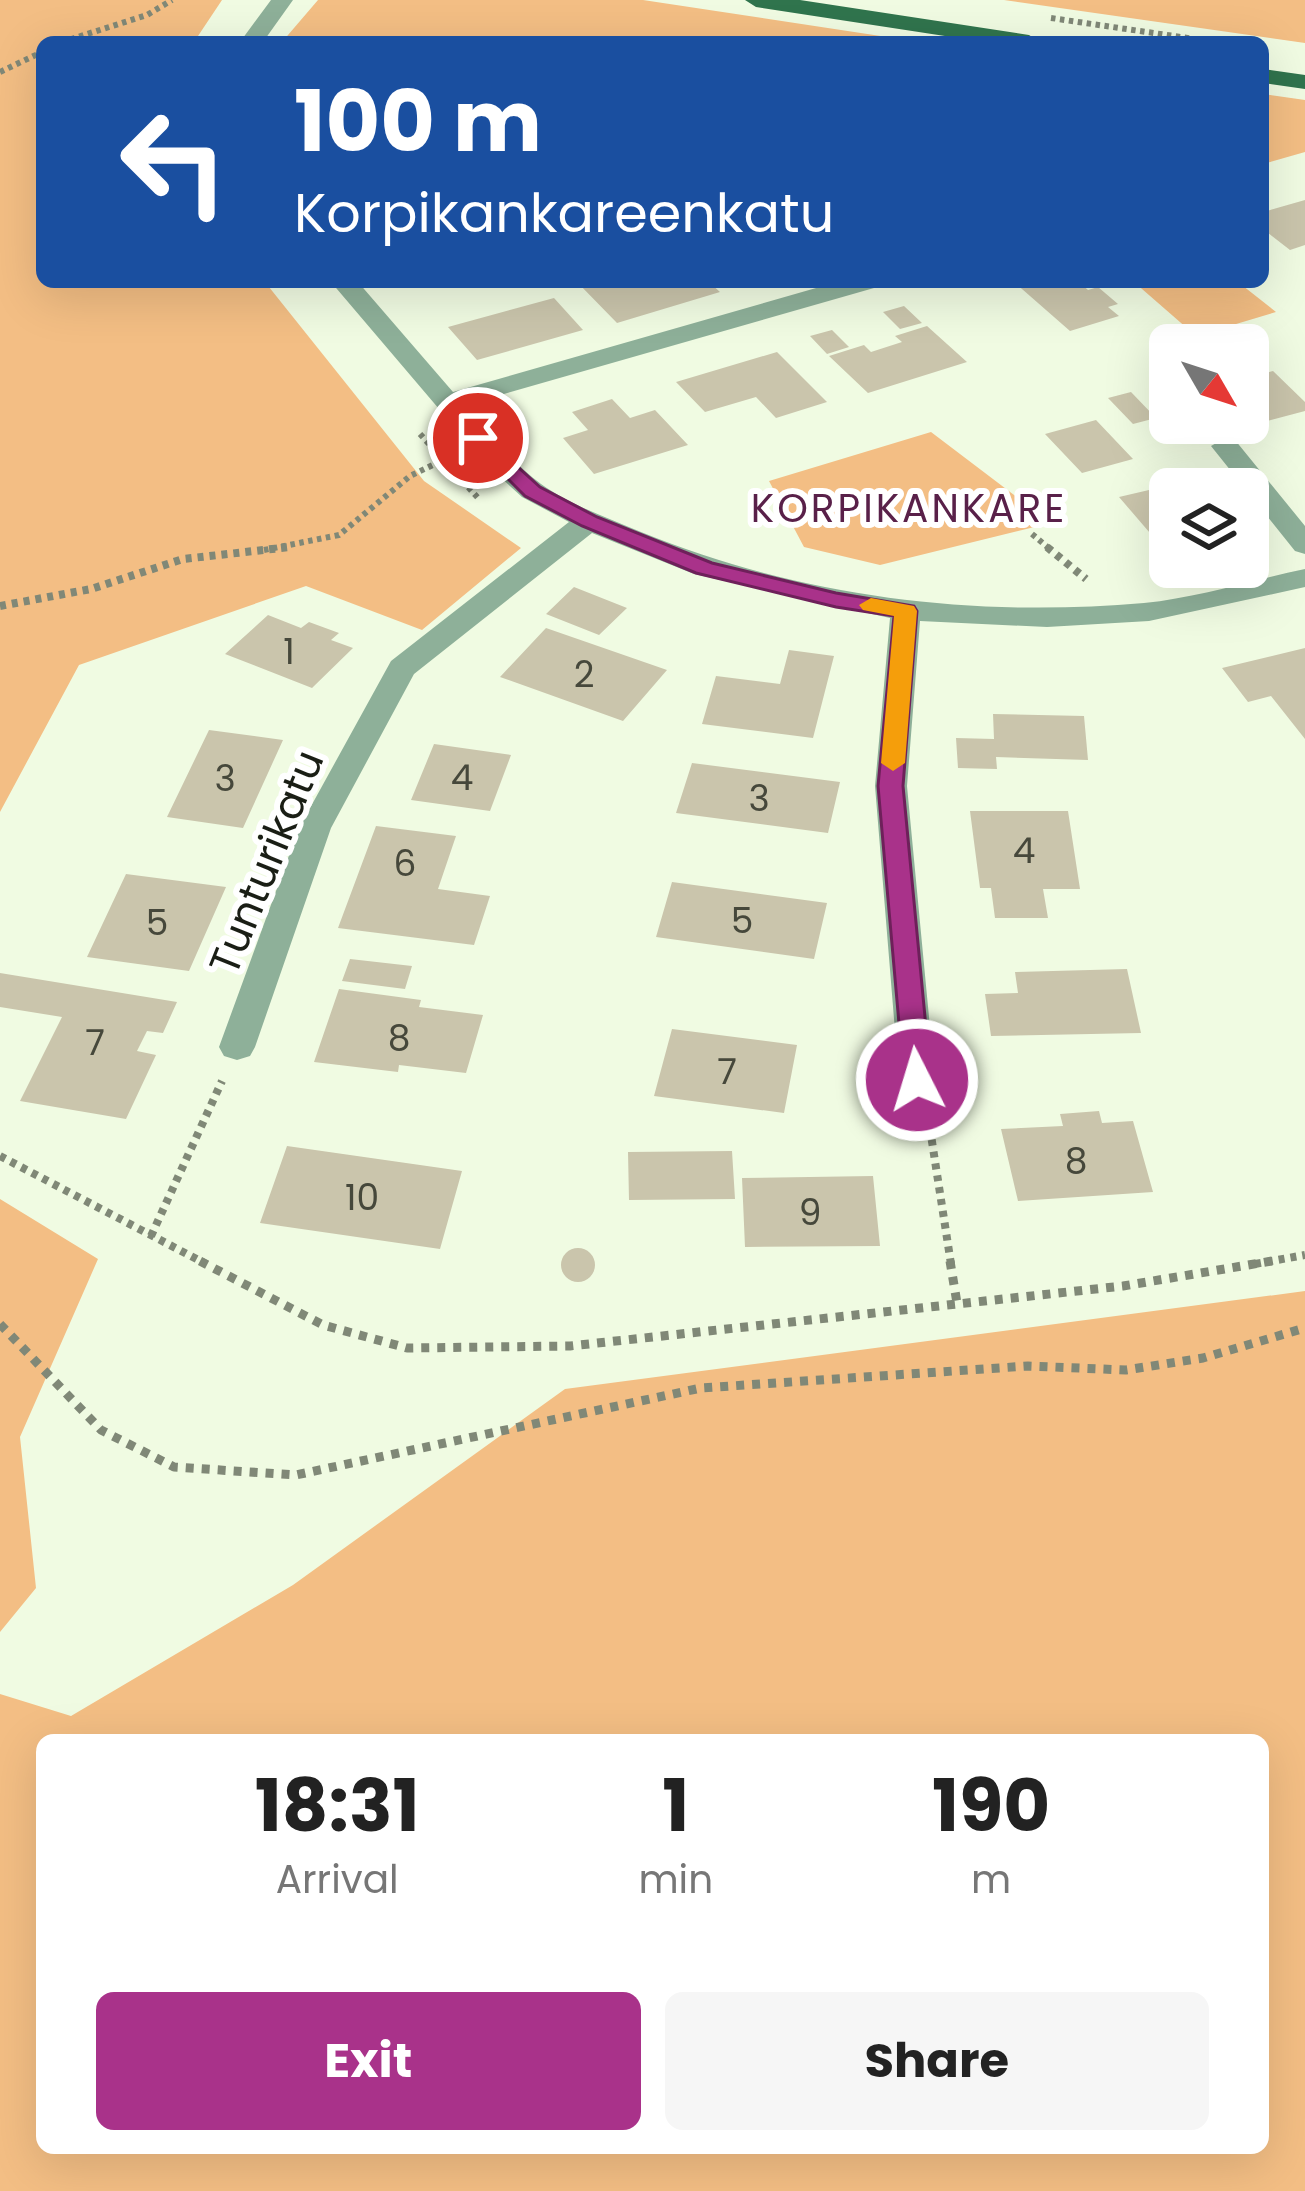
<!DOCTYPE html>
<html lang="en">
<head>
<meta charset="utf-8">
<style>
  :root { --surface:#fff; --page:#f6f6f6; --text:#222; --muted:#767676; --accent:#a9328a }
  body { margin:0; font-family:Poppins,sans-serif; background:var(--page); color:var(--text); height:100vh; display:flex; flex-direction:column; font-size:45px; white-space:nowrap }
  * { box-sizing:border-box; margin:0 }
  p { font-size:39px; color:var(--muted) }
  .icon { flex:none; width:66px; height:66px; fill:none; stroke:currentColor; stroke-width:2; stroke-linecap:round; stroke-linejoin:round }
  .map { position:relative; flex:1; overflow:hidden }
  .panel { position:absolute; left:36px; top:1734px; width:1233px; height:420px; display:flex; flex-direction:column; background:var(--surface); border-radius:18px; box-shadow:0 12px 48px #0002 }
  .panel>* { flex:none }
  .banner { position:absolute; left:36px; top:36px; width:1233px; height:252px; border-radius:18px; box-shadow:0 12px 48px #0002; background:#1a4fa0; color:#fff; overflow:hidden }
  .needle { width:78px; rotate:129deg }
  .controls { position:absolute; left:1149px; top:324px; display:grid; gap:24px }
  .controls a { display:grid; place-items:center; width:120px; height:120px; border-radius:18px; background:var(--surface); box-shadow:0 12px 48px #0002; font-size:60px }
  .pin { position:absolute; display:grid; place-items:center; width:102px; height:102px; color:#fff; margin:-51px; border:6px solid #fff; border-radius:50%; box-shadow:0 3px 12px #0007 }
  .me { position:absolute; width:132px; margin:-66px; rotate:355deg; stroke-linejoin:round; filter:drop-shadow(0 0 9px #0008) }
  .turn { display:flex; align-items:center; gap:42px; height:252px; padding:0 60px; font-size:54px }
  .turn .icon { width:156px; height:156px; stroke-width:2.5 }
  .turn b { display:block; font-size:84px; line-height:102px }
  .eta { display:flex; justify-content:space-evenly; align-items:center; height:204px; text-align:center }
  .eta b { font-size:72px; font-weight:700; line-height:84px }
  .button { display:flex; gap:24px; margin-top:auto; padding:24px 60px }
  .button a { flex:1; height:138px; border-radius:18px; background:var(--accent); color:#fff; font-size:48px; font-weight:700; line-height:138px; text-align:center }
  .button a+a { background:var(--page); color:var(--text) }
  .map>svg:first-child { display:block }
  .green { fill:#f3be84; fill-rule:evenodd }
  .building { fill:#cac5ac }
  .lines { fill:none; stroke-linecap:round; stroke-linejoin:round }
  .path-far2 { stroke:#808877; stroke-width:6; stroke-dasharray:4.5 4.5; stroke-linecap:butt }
  .path-far1 { stroke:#808877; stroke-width:8; stroke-dasharray:6 6; stroke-linecap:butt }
  .path { stroke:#808877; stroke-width:9; stroke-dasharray:8 8; stroke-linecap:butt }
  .minor { fill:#8eb099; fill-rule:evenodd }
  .major { fill:#30744d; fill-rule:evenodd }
  .route { fill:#a9328a; stroke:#6e205a; stroke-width:3 }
  .slow { fill:#f59e0b }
  .labels { text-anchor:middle; stroke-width:12; stroke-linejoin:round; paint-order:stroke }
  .number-label { font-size:36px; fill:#46483b }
  .far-quarter-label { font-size:39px; letter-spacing:3px; fill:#592049; stroke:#fff }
  .street-label { font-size:42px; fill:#1a1e15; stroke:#fff }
</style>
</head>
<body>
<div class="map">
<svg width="1305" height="2191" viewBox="0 0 1305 2191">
  <rect width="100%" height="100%" fill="#f0fbe2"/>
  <path class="green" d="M0 0H222L194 42H42V282H265L424 481 521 548 422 630 306 586 79 665 0 812Z
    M318 0H643L920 42H630L625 38 608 42H282Z
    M1004 0H1305V43Z
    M1263 94 1305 100V152L1263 164Z
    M1134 282H1238L1276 312 1196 336Z
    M931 432 1051 523 880 565 804 547 769 481Z
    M0 1199 98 1259 20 1437 36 1588 0 1632Z
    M1305 1291V2191H0V1694L71 1716 293 1585 565 1389ZM42 1740H1263V2148H42Z"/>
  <path class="building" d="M1305 200V245L1290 250 1263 229V212Z
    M577 282H709L720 292 617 323Z
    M1014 282H1079L1088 290 1098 287 1118 304 1108 307 1119 316 1070 331Z
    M554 298 583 330 477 360 448 327Z
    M904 306 922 323 900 329 883 312Z
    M927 326 967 362 868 393 829 356 864 345 871 352 902 342 895 336Z
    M832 330 849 347 827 354 810 336Z
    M777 352 827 402 776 418 756 397 705 412 676 382Z
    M1273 371 1305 402V411L1263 422 1248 407V378Z
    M1131 392 1156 418 1133 424 1108 398Z
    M612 399 630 418 655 410 688 445 594 474 563 438 588 430 572 412Z
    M1096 420 1133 459 1082 473 1045 434Z
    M1179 483 1184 489H1170V545L1162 547 1119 497Z
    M574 587 627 608 599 635 546 614Z
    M268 615 301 628 309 622 339 633 331 640 353 648 312 688 225 654Z
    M546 628 667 670 623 721 500 677Z
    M1305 648V739L1271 696 1248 702 1222 668Z
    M789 650 834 656 813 738 702 724 716 676 780 684Z
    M993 714 1084 716 1088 760 996 757 997 769 958 768 956 738 994 739Z
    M209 730 283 740 243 828 167 817Z
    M434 744 511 755 490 811 411 800Z
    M692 763 840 782 828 833 676 813Z
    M970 811H1068L1080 889H1043L1048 918H995L991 888H980Z
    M376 826 456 836 438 889 490 896 474 945 338 928Z
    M126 874 226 887 189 971 87 957Z
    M672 882 827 903 814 959 656 937Z
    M350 959 412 966 405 989 342 981Z
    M1127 969 1141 1033 991 1036 985 994 1018 993 1015 972Z
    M0 973 177 1002 163 1033 147 1031 137 1051 156 1055 126 1119 20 1101 62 1017 0 1007Z
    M339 989 421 1000 419 1007 483 1015 466 1073 399 1065 398 1072 314 1062Z
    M672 1029 797 1045 784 1113 654 1096Z
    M1099 1111 1102 1123 1133 1121 1153 1192 1018 1201 1001 1129 1063 1126 1060 1114Z
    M287 1146 462 1171 440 1249 260 1223Z
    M732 1151 735 1199 629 1200 628 1152Z
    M873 1176 880 1246 745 1247 742 1178Z
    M561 1265a17 17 0 1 1 34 0a17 17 0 1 1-34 0Z"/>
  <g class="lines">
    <path class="path-far2" d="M1051 18 1215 42
      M62 42 147 15 172 0
      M0 72 42 52
      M420 434 478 498
      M1032 534 1051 550
      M264 550 339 535 410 476 441 461"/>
    <path class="path-far1" d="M1047 547 1086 579
      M0 606 91 589 183 559 290 547
      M928 1116 951 1264
      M0 1156 206 1264
      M151 1236 222 1081
      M1255 1264 1305 1255"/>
    <path class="path" d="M200 1261 323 1325 407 1348 570 1346 1123 1286 1272 1261
      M950 1261 957 1303
      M0 1324 101 1430 174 1467 296 1475 701 1388 1028 1366 1126 1370 1203 1358 1305 1328"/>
    <path class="minor" d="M271 0H293L263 42H240Z
      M331 282H358L453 392 837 282H878L874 288 465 405C489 432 512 463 541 484 570 505 608 518 641 532 800 597 972 618 1144 603 1197 598 1252 580 1305 569V587L1149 621 1047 627 920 621 907 786 935 1080 930 1089 917 1093 904 1089 899 1080 875 786 890 618 694 574 592 533 414 674 331 828 255 1047 250 1056 237 1060 224 1056 219 1047 299 828 391 661 569 522 522 497 485 463Z
      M1225 438 1235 440 1305 526V554L1295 551 1211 446Z"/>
    <path class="major" d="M745 0H800L1029 35 1040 42H984L756 7Z
      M1263 69 1305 75V89L1263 83Z"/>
  </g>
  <path class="route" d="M478 431 540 487 597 517 712 563 836 593 914 606 917 611 903 786 931 1080 927 1087H908L904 1080 878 786 894 616 836 607 696 573 582 526 525 496 471 442 468 438Z"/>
  <path class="slow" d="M871 598 914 606 917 611 905 763 893 771 881 763 894 616 863 610 859 605Z"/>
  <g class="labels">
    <g class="number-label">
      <text x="289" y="664">1</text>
      <text x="584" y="687">2</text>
      <text x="462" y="790">4</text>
      <text x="225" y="791">3</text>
      <text x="759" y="811">3</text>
      <text x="1024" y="863">4</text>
      <text x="405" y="876">6</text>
      <text x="742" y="933">5</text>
      <text x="157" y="935">5</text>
      <text x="399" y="1051">8</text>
      <text x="95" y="1055">7</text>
      <text x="727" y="1084">7</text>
      <text x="1076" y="1174">8</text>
      <text x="362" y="1210">10</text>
      <text x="810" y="1225">9</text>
    </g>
    <g class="far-quarter-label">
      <text x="909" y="522">KORPIKANKARE</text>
    </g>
    <g class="street-label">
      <text transform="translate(266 862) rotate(-68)" y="15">Tunturikatu</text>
    </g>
  </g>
</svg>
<div class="controls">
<a><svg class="needle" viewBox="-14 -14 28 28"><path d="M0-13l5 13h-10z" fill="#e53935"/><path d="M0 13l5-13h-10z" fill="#767676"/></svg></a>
<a><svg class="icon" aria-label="layers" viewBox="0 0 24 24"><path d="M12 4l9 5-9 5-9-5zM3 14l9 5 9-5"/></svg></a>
</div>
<div class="pin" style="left:478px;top:438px;background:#d93025"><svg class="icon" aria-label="arrive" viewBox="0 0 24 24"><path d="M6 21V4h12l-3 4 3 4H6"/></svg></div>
<svg class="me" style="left:917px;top:1080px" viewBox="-20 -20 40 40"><circle r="17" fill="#a9328a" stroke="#fff" stroke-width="3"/><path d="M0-11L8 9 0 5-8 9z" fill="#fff"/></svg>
<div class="banner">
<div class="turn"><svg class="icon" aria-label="left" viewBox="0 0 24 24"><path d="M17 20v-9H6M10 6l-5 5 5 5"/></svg><div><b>100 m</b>Korpikankareenkatu</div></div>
</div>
<section class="panel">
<div class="eta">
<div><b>18:31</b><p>Arrival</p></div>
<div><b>1</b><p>min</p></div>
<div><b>190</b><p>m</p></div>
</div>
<div class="button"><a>Exit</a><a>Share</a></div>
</section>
</div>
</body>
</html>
